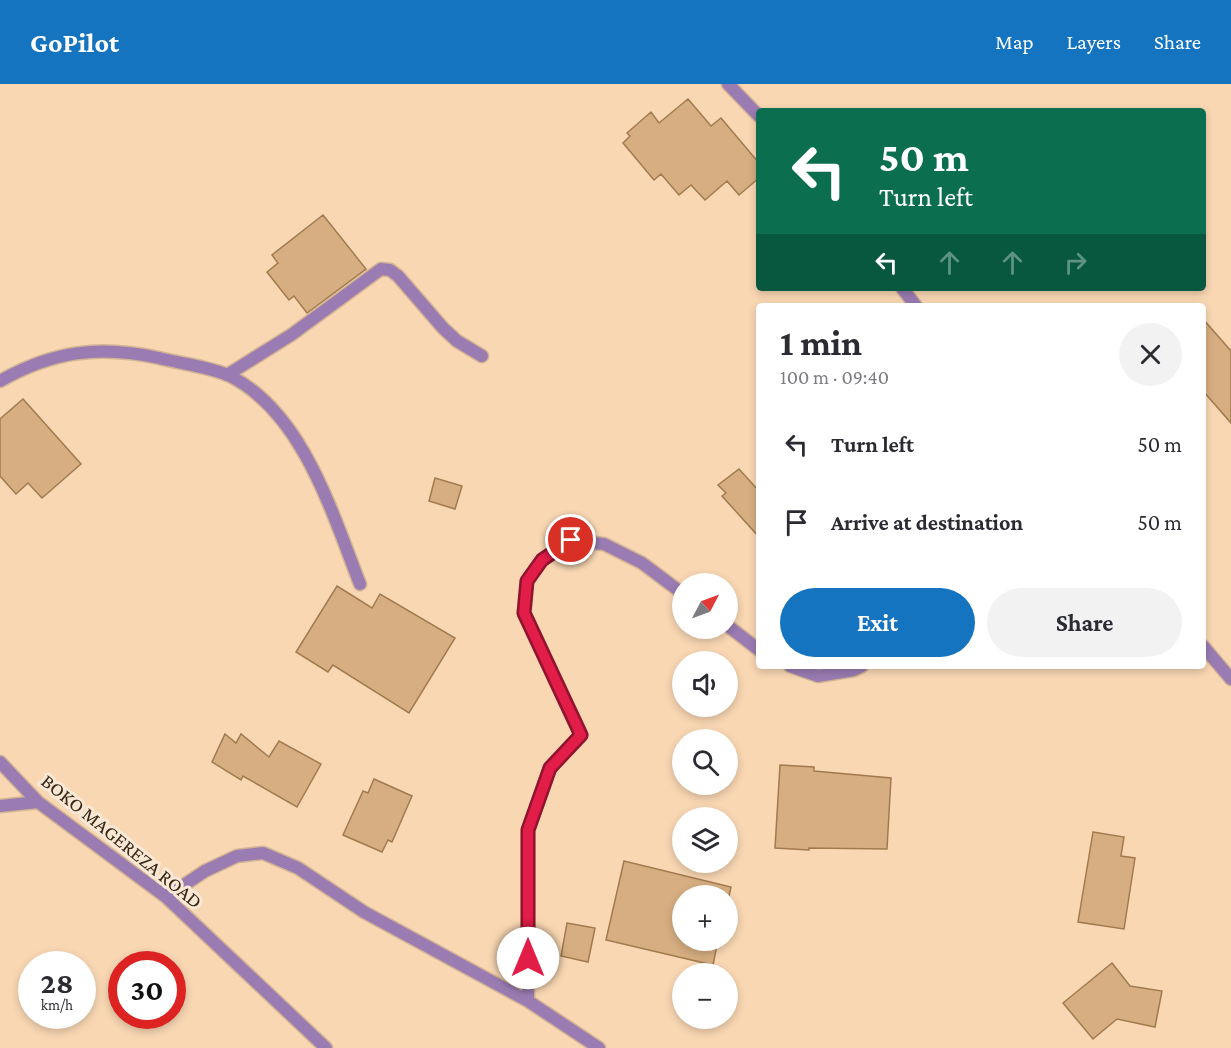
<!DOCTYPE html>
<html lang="en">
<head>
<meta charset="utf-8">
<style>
  :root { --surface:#fff; --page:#f2f2f3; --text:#2b2b33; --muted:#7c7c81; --accent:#1574c0 }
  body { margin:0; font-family:"Crimson Pro",serif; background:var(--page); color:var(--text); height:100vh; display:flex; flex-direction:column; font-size:22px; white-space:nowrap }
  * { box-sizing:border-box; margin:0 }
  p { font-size:20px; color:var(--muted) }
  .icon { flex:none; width:33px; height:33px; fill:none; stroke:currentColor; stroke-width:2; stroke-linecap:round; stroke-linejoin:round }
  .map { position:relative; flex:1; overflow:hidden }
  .side { position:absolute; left:756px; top:219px; width:450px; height:366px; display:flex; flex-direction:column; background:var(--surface); border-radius:6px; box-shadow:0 3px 9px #0003 }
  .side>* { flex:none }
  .top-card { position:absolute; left:756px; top:24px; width:450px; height:183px; border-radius:6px; box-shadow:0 3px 9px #0003; background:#0b6e4f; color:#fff; overflow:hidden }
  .needle { width:39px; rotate:49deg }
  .controls { position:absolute; left:672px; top:489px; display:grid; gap:12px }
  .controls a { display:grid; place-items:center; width:66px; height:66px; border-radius:50%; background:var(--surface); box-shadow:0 3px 9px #0003; font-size:30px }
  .speed { position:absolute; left:18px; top:867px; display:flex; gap:12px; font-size:30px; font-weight:700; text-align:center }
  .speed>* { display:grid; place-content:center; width:78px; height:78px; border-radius:50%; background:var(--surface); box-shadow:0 3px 9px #0003; line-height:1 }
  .speed small { font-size:15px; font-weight:400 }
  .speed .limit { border:9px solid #d22; background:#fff; color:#111 }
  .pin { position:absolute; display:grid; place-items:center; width:51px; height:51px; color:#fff; margin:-26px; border:3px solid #fff; border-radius:50%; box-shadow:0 2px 6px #0007 }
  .me { position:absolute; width:66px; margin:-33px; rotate:0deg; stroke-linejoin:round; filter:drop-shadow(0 0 4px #0008) }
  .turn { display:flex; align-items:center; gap:21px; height:126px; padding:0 24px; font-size:27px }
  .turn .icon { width:78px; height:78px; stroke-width:2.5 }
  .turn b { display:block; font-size:42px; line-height:51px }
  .lanes { display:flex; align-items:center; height:57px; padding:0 24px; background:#0003; justify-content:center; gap:30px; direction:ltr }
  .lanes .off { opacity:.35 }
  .round { display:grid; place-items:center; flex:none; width:63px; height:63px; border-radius:32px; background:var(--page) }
  .overview { display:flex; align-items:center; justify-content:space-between; height:102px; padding:0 24px }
  h1 { font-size:36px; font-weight:700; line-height:45px }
  .cta { display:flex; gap:12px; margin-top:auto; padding:12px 24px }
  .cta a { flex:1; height:69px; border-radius:36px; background:var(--accent); color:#fff; font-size:24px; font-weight:700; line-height:69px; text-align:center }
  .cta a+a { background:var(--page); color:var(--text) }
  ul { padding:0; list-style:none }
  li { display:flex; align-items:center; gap:18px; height:78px; padding:0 24px }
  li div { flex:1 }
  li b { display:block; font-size:22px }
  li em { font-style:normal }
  header { display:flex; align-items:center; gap:36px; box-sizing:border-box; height:84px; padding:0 30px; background:var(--accent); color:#fff }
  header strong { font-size:28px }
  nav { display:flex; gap:33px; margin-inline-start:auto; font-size:21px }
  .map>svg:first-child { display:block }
  .building { fill:#d7ae81; stroke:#a17b4f; stroke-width:1.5 }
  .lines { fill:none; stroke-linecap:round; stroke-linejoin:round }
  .street-casing { stroke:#d3b494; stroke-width:15 }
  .street { stroke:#9a7cb2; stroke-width:12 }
  .route-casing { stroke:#92132f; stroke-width:15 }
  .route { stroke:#e11d48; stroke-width:10 }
  .labels { text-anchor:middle; stroke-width:6; stroke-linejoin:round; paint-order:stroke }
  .street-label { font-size:20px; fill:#392917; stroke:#f9e8d6 }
</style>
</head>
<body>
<header>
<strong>GoPilot</strong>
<nav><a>Map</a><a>Layers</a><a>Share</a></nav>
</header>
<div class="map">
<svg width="1231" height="964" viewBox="0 0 1231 964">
  <rect width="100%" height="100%" fill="#f9d7b3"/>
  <path class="building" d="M688 15 711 42 721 34 759 79V94L739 111 727 97 705 116 691 101 679 111 661 90 654 96 623 59 630 52 627 49 651 28 659 39Z
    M323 131 366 185 307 229 294 212 289 216 267 188 278 179 272 171Z
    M1203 235 1231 267V339L1203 307Z
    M23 315 81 380 42 414 28 399 16 410 0 392V335Z
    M739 385 759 407V453L722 412 726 409 718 401Z
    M435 394 462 402 455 425 429 417Z
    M337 502 372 524 380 510 455 554 409 629 333 581 328 588 296 568Z
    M225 650 236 659 241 650 269 673 279 657 321 680 297 723 243 692 241 696 212 678Z
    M780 681 814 683V687L891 694 887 765 809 764V766L775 764Z
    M374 695 412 712 392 758 388 756 382 768 343 751 363 707 368 709Z
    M1093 748 1124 753 1121 772 1135 774 1124 845 1078 838Z
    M624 777 731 803 728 817V812H682V856H718L713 881 606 856Z
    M567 839 595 844 588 878 561 872Z
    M1112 879 1130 902 1162 907 1155 943 1117 935 1093 955 1063 919Z"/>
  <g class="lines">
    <defs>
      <path id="street" d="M728 0 759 32
        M902 204 916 222
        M227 291 291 251 381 185 390 186 398 192 443 244 457 257 482 272
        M0 297C53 267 99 261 159 274 178 279 212 283 230 292 303 329 332 429 360 500
        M728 542 759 566
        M1203 562 1231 595
        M790 582 818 592 854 586 862 582
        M0 678 38 718 166 813 326 964
        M0 722 38 718
        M166 813 205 787 237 772 263 769 298 784 364 828 528 917 599 964
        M528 917V746L550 684 581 651 524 529 527 497 542 476 571 457 604 460 642 479 682 509"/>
    </defs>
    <use href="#street" class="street-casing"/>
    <use href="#street" class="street"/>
  </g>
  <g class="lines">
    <defs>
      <path id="route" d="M528 874V746L550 684 581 651 524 529 527 497 542 476 571 456"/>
    </defs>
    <use href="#route" class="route-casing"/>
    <use href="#route" class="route"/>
  </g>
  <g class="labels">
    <g class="street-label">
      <text transform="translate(122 757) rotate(39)" y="7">BOKO MAGEREZA ROAD</text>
    </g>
  </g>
</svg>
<div class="controls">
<a><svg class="needle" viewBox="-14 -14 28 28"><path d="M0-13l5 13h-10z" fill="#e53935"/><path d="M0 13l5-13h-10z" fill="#7c7c81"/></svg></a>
<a><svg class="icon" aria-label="sound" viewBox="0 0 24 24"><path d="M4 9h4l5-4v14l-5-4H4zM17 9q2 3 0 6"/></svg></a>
<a><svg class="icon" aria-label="search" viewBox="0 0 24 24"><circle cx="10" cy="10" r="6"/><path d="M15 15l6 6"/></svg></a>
<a><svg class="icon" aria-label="layers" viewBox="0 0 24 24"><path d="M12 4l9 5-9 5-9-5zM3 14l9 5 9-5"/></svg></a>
<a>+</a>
<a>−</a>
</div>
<div class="speed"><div>28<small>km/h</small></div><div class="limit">30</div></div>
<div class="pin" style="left:571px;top:456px;background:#d93025"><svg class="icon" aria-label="arrive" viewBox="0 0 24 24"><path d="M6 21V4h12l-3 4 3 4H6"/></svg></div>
<svg class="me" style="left:528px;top:874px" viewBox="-20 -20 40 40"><circle r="19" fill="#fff"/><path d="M0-13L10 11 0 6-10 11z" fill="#e11d48"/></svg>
<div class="top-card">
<div class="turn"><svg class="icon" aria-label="left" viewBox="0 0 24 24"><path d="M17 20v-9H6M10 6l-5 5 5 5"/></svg><div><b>50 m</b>Turn left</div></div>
<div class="lanes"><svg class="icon" aria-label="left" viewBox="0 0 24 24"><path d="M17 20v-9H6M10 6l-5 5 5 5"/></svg><svg class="icon off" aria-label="ahead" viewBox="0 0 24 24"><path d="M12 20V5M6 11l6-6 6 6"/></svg><svg class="icon off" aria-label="ahead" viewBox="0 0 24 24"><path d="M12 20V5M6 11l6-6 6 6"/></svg><svg class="icon off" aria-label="right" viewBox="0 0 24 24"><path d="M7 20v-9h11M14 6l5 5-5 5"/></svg></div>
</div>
<section class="side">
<div class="overview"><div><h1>1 min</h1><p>100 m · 09:40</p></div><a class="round"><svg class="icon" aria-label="close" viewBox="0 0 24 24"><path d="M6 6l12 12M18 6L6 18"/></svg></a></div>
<ul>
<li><svg class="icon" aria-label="left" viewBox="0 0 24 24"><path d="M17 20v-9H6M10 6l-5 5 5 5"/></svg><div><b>Turn left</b></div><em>50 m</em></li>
<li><svg class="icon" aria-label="arrive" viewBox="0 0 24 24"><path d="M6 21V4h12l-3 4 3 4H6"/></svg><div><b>Arrive at destination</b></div><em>50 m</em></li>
</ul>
<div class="cta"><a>Exit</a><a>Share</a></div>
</section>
</div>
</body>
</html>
